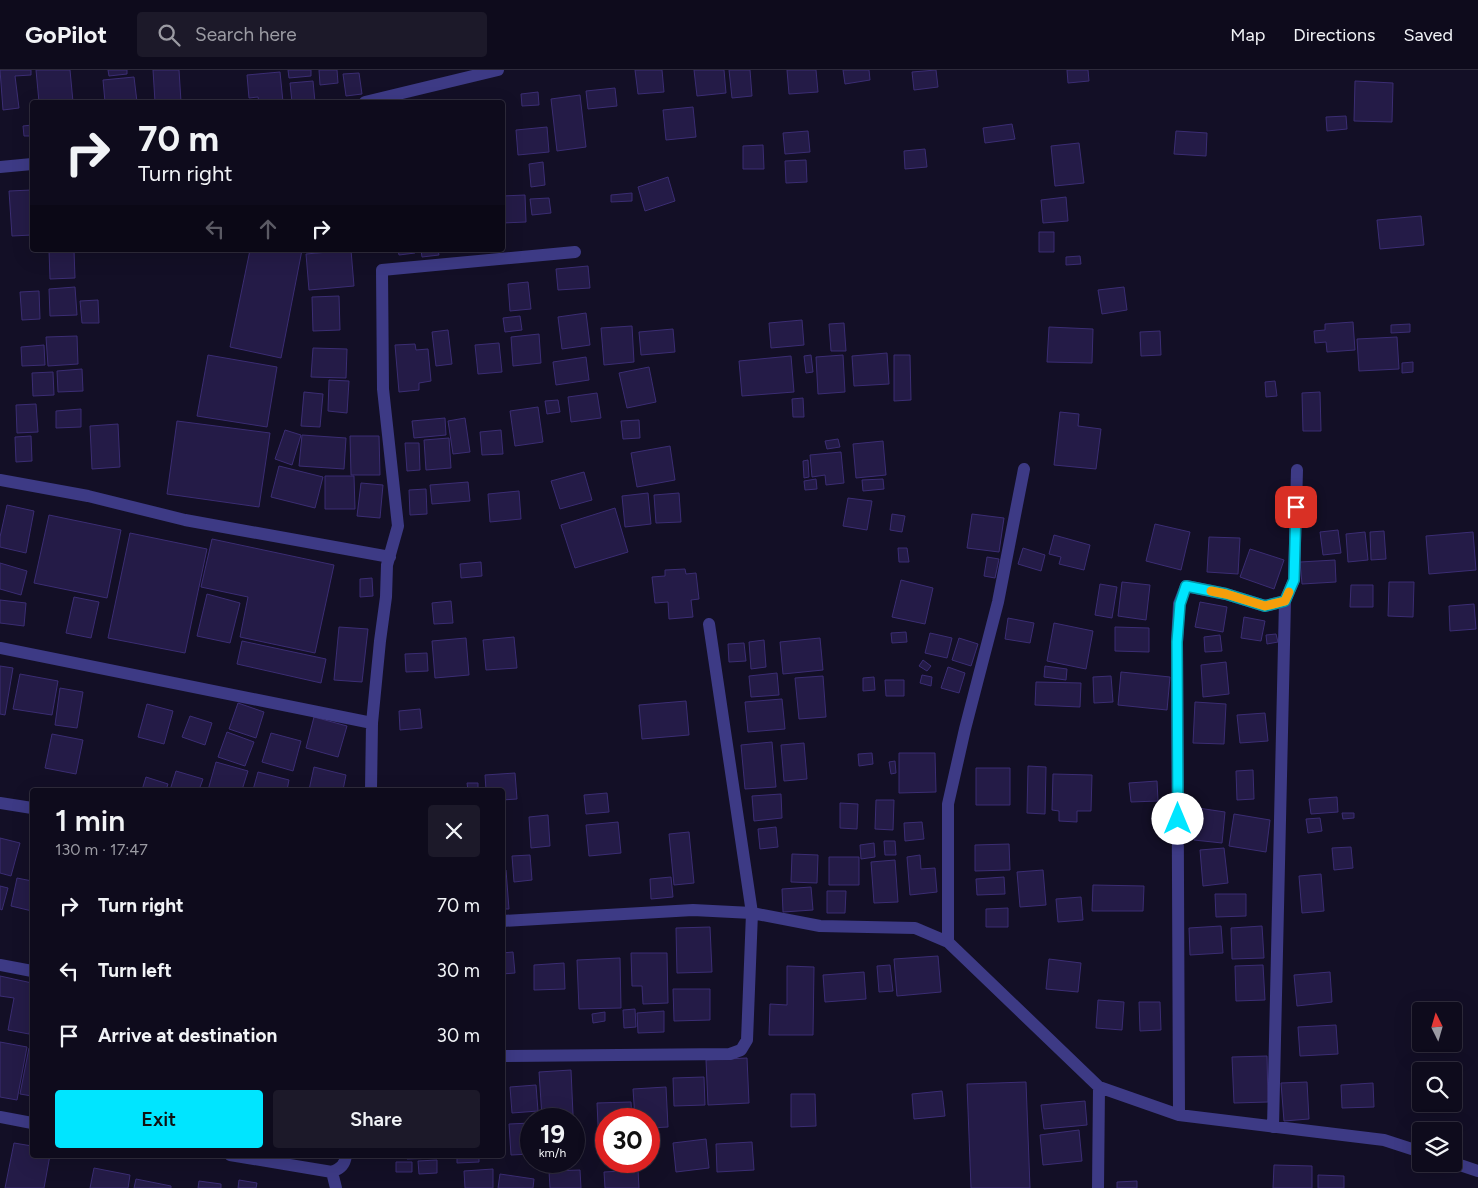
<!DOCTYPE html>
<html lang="en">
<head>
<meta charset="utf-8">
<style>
  :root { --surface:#0e0b1c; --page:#1c1929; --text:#f1f3f6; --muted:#9b9ba3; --line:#2e2b3b; --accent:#00e5ff }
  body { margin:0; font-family:Figtree,sans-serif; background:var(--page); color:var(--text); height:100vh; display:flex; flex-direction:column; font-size:19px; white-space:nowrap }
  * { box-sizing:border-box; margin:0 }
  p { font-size:16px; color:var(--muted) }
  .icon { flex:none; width:28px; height:28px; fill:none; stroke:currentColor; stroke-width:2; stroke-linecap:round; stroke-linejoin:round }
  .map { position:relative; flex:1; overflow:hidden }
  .sheet { position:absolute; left:30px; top:718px; width:475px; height:370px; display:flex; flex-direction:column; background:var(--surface); border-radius:5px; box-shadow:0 5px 20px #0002,0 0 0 1px var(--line) }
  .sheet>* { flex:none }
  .banner { position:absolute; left:30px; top:30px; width:475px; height:152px; border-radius:5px; box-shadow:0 5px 20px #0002,0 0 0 1px var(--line); background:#0e0b1c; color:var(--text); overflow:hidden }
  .needle { width:32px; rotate:355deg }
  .controls { position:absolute; left:1412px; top:932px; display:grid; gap:10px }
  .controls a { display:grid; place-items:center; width:50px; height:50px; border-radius:5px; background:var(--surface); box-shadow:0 5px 20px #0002,0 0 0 1px var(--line); font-size:25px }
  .speed { position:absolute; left:520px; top:1038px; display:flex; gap:10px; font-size:25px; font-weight:700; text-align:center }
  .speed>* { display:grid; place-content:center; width:65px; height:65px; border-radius:50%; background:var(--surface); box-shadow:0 5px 20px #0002,0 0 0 1px var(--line); line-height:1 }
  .speed small { font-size:12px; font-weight:400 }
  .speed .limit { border:8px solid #d22; background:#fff; color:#111 }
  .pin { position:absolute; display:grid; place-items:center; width:42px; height:42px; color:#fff; margin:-21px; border-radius:10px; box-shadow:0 2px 8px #0006 }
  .me { position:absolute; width:55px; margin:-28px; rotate:0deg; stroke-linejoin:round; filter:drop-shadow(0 0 4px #0008) }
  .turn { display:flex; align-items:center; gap:18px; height:105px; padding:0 25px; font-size:22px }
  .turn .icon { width:65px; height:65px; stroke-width:2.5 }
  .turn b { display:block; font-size:35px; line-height:42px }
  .lanes { display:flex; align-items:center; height:48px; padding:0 25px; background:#0003; justify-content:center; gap:25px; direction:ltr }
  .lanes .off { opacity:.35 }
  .round { display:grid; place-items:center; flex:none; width:52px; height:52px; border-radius:5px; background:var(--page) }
  .overview { display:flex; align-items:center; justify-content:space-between; height:85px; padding:0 25px }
  h1 { font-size:30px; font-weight:600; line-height:38px }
  .cta { display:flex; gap:10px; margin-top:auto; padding:10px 25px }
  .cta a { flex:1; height:58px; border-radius:5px; background:var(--accent); color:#111; font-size:20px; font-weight:600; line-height:58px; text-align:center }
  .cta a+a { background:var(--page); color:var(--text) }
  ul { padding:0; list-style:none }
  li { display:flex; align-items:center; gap:15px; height:65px; padding:0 25px }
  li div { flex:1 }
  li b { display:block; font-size:19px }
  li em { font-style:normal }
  header { display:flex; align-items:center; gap:30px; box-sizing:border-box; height:70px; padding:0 25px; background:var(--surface); border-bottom:1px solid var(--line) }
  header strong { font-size:24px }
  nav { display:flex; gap:28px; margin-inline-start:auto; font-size:18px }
  .search { width:350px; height:45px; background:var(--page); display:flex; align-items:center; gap:12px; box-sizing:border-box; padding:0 18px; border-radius:5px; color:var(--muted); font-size:19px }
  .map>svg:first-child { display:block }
  .building { fill:#241b47; stroke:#3b2d73 }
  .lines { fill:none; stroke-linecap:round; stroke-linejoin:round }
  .minor { stroke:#3d3a85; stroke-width:12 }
  .route-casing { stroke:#0095a6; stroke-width:12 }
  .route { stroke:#00e5ff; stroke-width:9 }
  .slow { stroke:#f59e0b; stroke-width:9 }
</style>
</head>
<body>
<header>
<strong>GoPilot</strong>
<div class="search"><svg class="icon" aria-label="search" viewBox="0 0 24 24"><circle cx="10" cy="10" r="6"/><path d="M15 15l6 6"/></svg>Search here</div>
<nav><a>Map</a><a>Directions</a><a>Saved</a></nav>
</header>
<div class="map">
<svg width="1478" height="1118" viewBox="0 0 1478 1118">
  <rect width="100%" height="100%" fill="#130f26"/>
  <path class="building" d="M0 0H31V5L15 6 19 38 3 40Z
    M36 0H70L73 32H39Z
    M108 0H127V4L109 6Z
    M153 0H179L181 32H155Z
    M288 0H311V6L289 8Z
    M319 0H337L338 13 320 15Z
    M635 0H662L664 22 638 24Z
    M694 0H724L726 23 697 26Z
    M729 0H750L752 26 732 28Z
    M787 0H816L818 22 789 24Z
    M843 0H869L870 10 845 14Z
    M936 0 938 17 914 20 912 2Z
    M1067 0H1088L1089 11 1068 13Z
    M280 2 283 32H259L258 27 249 28 247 5Z
    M359 3 362 24 346 26 343 4Z
    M134 7 137 32H105L103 10Z
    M313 11 315 32H292L290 13Z
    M1355 11 1393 13 1392 52 1354 51Z
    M615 18 617 36 588 39 586 21Z
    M538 22 539 35 522 36 521 24Z
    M580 25 586 77 557 81 551 29Z
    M693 37 696 67 666 70 663 40Z
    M1346 46 1347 59 1327 61 1326 47Z
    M1012 54 1015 69 985 73 983 58Z
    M32 55V66H24L23 56Z
    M547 57 549 82 518 85 516 60Z
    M808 61 810 82 785 84 783 63Z
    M1176 61 1207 63 1206 86 1174 84Z
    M1079 73 1084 113 1055 116 1051 76Z
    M763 75 764 99H743V76Z
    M925 79 927 97 905 99 904 81Z
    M806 90 807 112 786 113 785 91Z
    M543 92 545 115 531 117 529 94Z
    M668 107 675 131 645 141 638 117Z
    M32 120V165L12 166 9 121Z
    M632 123V131L611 132V125Z
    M525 125 526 152 502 153V126Z
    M1066 127 1068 151 1043 153 1041 130Z
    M549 128 551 143 532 145 530 129Z
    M1421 146 1424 175 1380 179 1377 150Z
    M1039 162H1054V182H1039Z
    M49 180H74L75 208 50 209Z
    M250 180H302L281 288 230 277Z
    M351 180 354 216 309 220 306 184Z
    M398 180H415V183L399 185Z
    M421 180H438L439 185 422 187Z
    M1080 186 1081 194 1066 195V187Z
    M588 196 590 218 558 220 556 199Z
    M528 212 531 239 510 241 508 214Z
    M75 217 77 245 50 246 49 219Z
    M1124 217 1127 240 1102 244 1098 220Z
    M39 221 40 249 22 250 20 222Z
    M339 226 340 260 313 261 312 227Z
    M98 230 99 253H82L80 231Z
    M586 243 590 275 562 279 558 247Z
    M520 246 522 260 505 262 503 248Z
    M802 250 804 275 771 278 769 253Z
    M1353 252 1355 280 1327 282 1326 272 1315 273 1314 261 1325 260V254Z
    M844 253 846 281H831L829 254Z
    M1410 254V262L1391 263V255Z
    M632 256 634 292 604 295 601 258Z
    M1049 257 1093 259 1092 293 1047 292Z
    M673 259 675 282 641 285 639 262Z
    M448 260 452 294 436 296 432 262Z
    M1160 261 1161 285 1141 286 1140 262Z
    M539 264 541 293 513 296 511 267Z
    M77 266 78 294 48 296 46 267Z
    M1397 267 1399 299 1359 301 1357 269Z
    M499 273 502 302 478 304 475 275Z
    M415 274 416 280 428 279 431 311 419 313V320L399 322 395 275Z
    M44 275 45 295 22 296 21 277Z
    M313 278 347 279 346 308 311 307Z
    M887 283 889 314 854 316 852 286Z
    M208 285 277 297 267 357 197 346Z
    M811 285 813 302 806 303 804 286Z
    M843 285 845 322 818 324 816 287Z
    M894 285H910L911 330 894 331Z
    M791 286 794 322 742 326 739 291Z
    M586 287 589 310 556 315 553 292Z
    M1413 292V302L1402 303V293Z
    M649 297 656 332 627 338 619 303Z
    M82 299 83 321 58 322 57 301Z
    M53 302 54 325 33 326 32 303Z
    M329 310 349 311 347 343 328 341Z
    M1275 311 1277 326 1266 327 1265 312Z
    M304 322 323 324 320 357 301 356Z
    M1320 322 1321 361H1303L1302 323Z
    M597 323 601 348 571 352 568 327Z
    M803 328 804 347H793L792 329Z
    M558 330 560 342 547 344 545 331Z
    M36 334 38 362 17 363 16 335Z
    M538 337 543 372 515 376 510 341Z
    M81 339V357L56 358V341Z
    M1060 342 1079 344 1078 356 1101 359 1096 399 1054 395Z
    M445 348 446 365 414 368 412 351Z
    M465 348 470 382 453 384 448 351Z
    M639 350 640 368 623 369 621 351Z
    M177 351 270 363 259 437 167 424Z
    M118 354 120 397 92 399 90 356Z
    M285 360 301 365 292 395 275 389Z
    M501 360 503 384 482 385 480 362Z
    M302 365 346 368 344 399 299 396Z
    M31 366 32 391 16 392 15 367Z
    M350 366H379L380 405H351Z
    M449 368 451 398 426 400 424 370Z
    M838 369 840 377 827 379 825 371Z
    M883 371 886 405 856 408 853 374Z
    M405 373H419L420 400 407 401Z
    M670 376 675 410 637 417 631 383Z
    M841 382 844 413 826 415 825 405 812 407 810 385Z
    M808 390 809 407 804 408 803 391Z
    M279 396 323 407 315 438 271 427Z
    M584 402 592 430 560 439 551 411Z
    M325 406H354L355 439H325Z
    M816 409 817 419 805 420 804 411Z
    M883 409 884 419 863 421 862 410Z
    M468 412 470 431 432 434 430 415Z
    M361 413 383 415 380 448 357 446Z
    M426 419 427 444 410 445 409 420Z
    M519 421 521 449 490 452 488 424Z
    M648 423 651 454 625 457 622 426Z
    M679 423 681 452 656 453 654 425Z
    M848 428 872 431 867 460 843 456Z
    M7 435 34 441 26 483 0 477V467Z
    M615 438 628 482 575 498 561 455Z
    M892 444 905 446 902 462 890 460Z
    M972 444 1004 448 999 482 967 478Z
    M49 445 121 460 107 528 34 513Z
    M1155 454 1190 462 1181 500 1146 491Z
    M1338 460 1341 483 1323 485 1320 462Z
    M1384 461 1386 489 1371 490 1370 462Z
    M1365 462 1368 490 1348 492 1346 464Z
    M1473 462 1476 500 1429 504 1426 466Z
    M130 463 207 479 185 583 108 568Z
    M1054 465 1090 475 1084 500 1059 494 1061 487 1049 484Z
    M1209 467 1240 468 1238 504 1207 502Z
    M212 469 334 495 315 583 240 567 248 527 201 517Z
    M898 478H907L909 492H899Z
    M1023 478 1045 485 1041 501 1018 494Z
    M1250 479 1284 490 1274 519 1240 507Z
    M987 487 999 489 995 508 984 506Z
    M1335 490 1336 512 1302 514 1300 492Z
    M481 492 482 506 461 508 460 494Z
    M0 493 27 501 21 525 0 519Z
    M685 499 686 504 696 503 699 529 691 530 693 547 669 549 668 532 655 533 652 507 665 506V500Z
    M372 508 373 526 360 527V509Z
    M901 510 933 518 925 554 892 547Z
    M1122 512 1150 515 1146 550 1118 546Z
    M1389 512H1414L1413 547 1388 546Z
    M1100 514 1117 517 1112 548 1095 545Z
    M1351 515H1373V537H1350Z
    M207 524 240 533 230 573 197 566Z
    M74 527 99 532 91 568 66 563Z
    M0 530 26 533 24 556 0 553Z
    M451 531 453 553 434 554 432 533Z
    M1200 532 1227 537 1223 562 1195 557Z
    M1474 534 1476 559 1450 561 1449 536Z
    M1244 547 1265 551 1261 571 1241 568Z
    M1008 548 1034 553 1030 573 1005 569Z
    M1054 553 1093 561 1086 599 1047 591Z
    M339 557 368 559 362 612 334 610Z
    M1115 557 1149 558V582L1115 581Z
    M906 562 907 572 892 573 891 563Z
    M930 563 952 568 947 588 925 583Z
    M1276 564 1278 572 1267 574 1266 565Z
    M1220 565 1222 581 1205 582 1204 567Z
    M514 567 517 598 486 600 483 570Z
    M466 568 469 605 435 608 432 571Z
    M820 568 823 600 783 604 780 572Z
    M959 568 978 574 971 596 952 590Z
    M764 570 766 597 751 599 749 572Z
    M242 571 326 589 321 613 237 594Z
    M744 573 746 591 729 592 728 574Z
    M427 583 428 601 406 602 405 584Z
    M923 590 931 596 927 601 919 596Z
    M1226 592 1229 624 1203 627 1201 595Z
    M0 596 13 598 5 645 0 644Z
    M1045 596 1067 599 1066 610 1044 607Z
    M948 597 965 603 959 623 941 618Z
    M1121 602 1170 607 1167 640 1118 635Z
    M777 603 779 625 751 627 749 606Z
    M20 604 58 611 52 645 13 639Z
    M922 605 932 607 931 616 920 613Z
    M823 606 826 647 799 649 795 608Z
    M1111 606 1113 632 1094 633 1093 607Z
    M874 607 875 620 863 621V608Z
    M885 610H904V626H886Z
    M1036 612 1081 613 1080 637 1035 635Z
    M60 618 83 622 77 658 55 655Z
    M782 629 785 659 748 662 745 632Z
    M686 631 689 665 642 669 639 635Z
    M1195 632 1226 634 1224 674 1193 673Z
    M238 633 264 642 256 668 229 659Z
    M147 634 173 641 164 674 138 667Z
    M420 639 422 658 400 660 399 641Z
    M1265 643 1268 671 1240 673 1237 645Z
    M190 646 212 653 205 675 182 667Z
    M314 647 347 656 338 687 306 678Z
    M227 662 254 672 245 696 218 687Z
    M271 663 301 671 293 701 262 692Z
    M52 664 83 670 76 704 45 698Z
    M772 672 776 717 745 719 741 675Z
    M804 673 807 709 784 711 781 675Z
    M872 683 873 694 859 696 858 684Z
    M899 683H935L936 722 899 723Z
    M895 691 896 703 891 704 889 692Z
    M216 692 248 701 242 720H208Z
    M1028 696 1046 697 1045 744 1027 743Z
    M314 697 346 705 343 720H309Z
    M976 698H1010V735H976Z
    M1253 700 1254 729 1237 730 1236 701Z
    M176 701 203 709 199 720H170Z
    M258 702 289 710 287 720H253Z
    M515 703 517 729 502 730V720H486L485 705Z
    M1053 704 1092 705 1091 741H1077V752L1059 751V741L1052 740Z
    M146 707 168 714 166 720H142Z
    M1157 711 1158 731 1131 732 1129 713Z
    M467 713H478V720H468Z
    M607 723 609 742 586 744 584 725Z
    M781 724 782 748 754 751 752 726Z
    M1337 727 1338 742 1311 744 1309 729Z
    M876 730H894L893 760 875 759Z
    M840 733 858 734 857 759 840 758Z
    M1198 738 1225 742 1222 773 1194 770Z
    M1342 743H1354V748L1343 749Z
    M1234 744 1270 750 1266 782 1229 776Z
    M548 745 550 776 531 778 529 747Z
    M1320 748 1322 761 1308 763 1306 749Z
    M618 752 621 783 589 786 586 755Z
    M922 752 924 769 905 771 904 753Z
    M776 757 778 777 760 779 758 759Z
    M689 762 694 813 674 815 669 764Z
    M0 768 20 773 11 806 0 803Z
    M884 771H895L896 785H885Z
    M874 773 875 787 861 789 860 775Z
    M1009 774 1010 800 975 801V775Z
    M1351 777 1353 798 1334 800 1332 778Z
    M1224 778 1228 813 1203 816 1200 780Z
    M792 784 818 785 817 813 791 812Z
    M530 785 532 810 514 812 512 786Z
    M920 785 921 799 935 798 937 822 910 825 907 787Z
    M829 787H859V815H829Z
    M895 790 898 832 874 833 871 792Z
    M506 800 509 839H502V801Z
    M1043 800 1046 835 1020 837 1017 802Z
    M1321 804 1324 841 1302 843 1299 806Z
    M671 807 673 827 651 829 650 809Z
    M1004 807 1005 824 977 825 976 809Z
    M17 808 32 811V841L11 836Z
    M1093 815 1144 816 1143 841H1092Z
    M0 816 8 818 2 840 0 839Z
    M811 817 813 840 783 842 782 819Z
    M827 821H846L845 843H827Z
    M1215 824H1246V846L1216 847Z
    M1081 827 1083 850 1058 852 1056 829Z
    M1008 838V857H986V839Z
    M1221 856 1223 883 1190 885 1189 858Z
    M1262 856 1264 888 1232 889 1231 858Z
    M710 857 712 902 677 903 676 858Z
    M513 882 515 903 502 904V883Z
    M631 883H667L668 933 643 934 642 916H632Z
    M938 886 941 922 897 926 894 889Z
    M620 888 621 938 579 939 577 890Z
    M1049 889 1081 893 1078 922 1046 919Z
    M564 893 565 919 534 920V895Z
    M890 895 893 921 879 922 877 896Z
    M1263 895 1265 930 1236 931 1235 896Z
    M787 896 814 897 813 965H769L770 934 787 935Z
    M864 902 866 929 825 932 823 905Z
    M1330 902 1332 932 1297 936 1294 905Z
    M0 906 32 913V947L29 964 8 960 14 928 0 926Z
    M673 919H710V950L674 951Z
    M1098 930 1124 932 1122 960 1096 958Z
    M1139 932H1160L1161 960 1140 961Z
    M635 939 636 957 624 958 623 940Z
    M664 941V962L638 963 637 943Z
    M605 942V951L593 953 592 944Z
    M1336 955 1338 984 1300 986 1298 957Z
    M0 972 27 977 17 1030 0 1027Z
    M29 978H32V1026L20 1024Z
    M1267 986 1268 1032 1234 1033 1232 987Z
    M747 988 749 1033 708 1035 706 990Z
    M571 1000 573 1045 542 1047 539 1002Z
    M704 1007 705 1035 674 1036 673 1008Z
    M1026 1012 1030 1118H971L967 1014Z
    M1307 1012 1309 1049 1284 1051 1281 1013Z
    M1373 1013 1374 1037 1342 1038 1341 1015Z
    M536 1015 538 1041 512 1043 510 1017Z
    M666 1017 668 1057 649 1058V1049H635L633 1019Z
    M942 1021 945 1046 914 1049 912 1024Z
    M791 1024H815L816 1056 791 1057Z
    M1085 1031 1087 1055 1044 1059 1041 1035Z
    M631 1032 632 1049H606V1076H599L597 1033Z
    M531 1053V1084L511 1085 509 1054Z
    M1079 1060 1082 1091 1043 1095 1040 1065Z
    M706 1069 709 1098 676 1102 673 1073Z
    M752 1072 754 1100 717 1102 716 1074Z
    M14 1073 32 1076V1085H50L44 1118H5Z
    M407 1085H439V1088L407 1089Z
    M457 1085H479V1092L457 1093Z
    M437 1090V1103L419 1104 418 1091Z
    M396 1092H412V1102H396Z
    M1274 1095 1312 1096V1118H1273Z
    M94 1098 130 1105 128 1118H90Z
    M493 1099V1118H465L464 1101Z
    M580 1100 581 1118H550L549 1101Z
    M638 1100 639 1118H605L604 1102Z
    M500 1104 534 1109 533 1118H498Z
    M1318 1105 1344 1106V1118H1318Z
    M136 1109 171 1116V1118H134Z
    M239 1110 257 1113 256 1118H238Z
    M199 1111 221 1114V1118H198Z
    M1137 1111V1118H1117V1112Z"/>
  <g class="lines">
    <path class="minor" d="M365 32 498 0
      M0 97 32 94
      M0 410 88 426 185 450 390 487
      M0 578 372 653
      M371 720 372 653 380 571 386 527 387 495 398 456 383 319 382 200 575 182
      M0 733 32 738
      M502 851 693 840 752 843 820 856 915 858 948 872 1099 1017 1179 1045 1384 1070 1421 1082
      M948 872V734L965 659 998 532 1024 399
      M0 895 32 901
      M502 986 730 984 741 980 747 970 752 843 709 554
      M1179 1045 1177 572 1179 534 1186 516 1226 524 1265 536 1285 531 1294 510 1297 400
      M0 1047 32 1053
      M1273 1057 1285 531
      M230 1085 332 1102C341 1098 345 1095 346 1085
      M1454 1093 1478 1101
      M332 1102 336 1118
      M1098 1118 1099 1017"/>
  </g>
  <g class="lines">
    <defs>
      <path id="route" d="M1178 749 1177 572 1180 534 1186 516 1226 524 1265 536 1285 531 1294 510 1296 437"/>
    </defs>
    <use href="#route" class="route-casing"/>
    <use href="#route" class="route"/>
    <path class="slow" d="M1211 521 1226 524 1265 536 1285 531 1289 522"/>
  </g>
</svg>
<div class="controls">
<a><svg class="needle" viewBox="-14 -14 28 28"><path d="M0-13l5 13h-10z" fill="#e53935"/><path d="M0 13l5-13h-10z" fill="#9b9ba3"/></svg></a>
<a><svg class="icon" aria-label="search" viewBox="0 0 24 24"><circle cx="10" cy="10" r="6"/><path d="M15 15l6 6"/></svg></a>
<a><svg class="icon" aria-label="layers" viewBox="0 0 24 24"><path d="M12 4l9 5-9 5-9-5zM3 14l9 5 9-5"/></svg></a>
</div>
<div class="speed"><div>19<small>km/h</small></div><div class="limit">30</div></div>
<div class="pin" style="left:1296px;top:437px;background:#d93025"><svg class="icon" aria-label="arrive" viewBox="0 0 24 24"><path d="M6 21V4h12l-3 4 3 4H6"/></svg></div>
<svg class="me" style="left:1178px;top:749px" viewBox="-20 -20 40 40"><circle r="19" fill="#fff"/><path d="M0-13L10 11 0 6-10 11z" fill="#00e5ff"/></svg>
<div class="banner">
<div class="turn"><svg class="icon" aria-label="right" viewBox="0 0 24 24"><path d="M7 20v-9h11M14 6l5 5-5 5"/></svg><div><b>70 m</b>Turn right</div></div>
<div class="lanes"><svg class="icon off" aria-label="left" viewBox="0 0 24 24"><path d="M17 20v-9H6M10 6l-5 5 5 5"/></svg><svg class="icon off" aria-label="ahead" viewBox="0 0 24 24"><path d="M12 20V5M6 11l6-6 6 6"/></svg><svg class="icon" aria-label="right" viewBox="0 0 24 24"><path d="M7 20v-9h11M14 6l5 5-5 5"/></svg></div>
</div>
<section class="sheet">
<div class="overview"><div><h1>1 min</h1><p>130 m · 17:47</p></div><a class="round"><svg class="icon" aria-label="close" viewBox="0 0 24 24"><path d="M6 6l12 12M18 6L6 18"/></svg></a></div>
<ul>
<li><svg class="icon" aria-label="right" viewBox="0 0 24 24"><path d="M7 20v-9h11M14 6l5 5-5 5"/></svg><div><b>Turn right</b></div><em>70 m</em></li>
<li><svg class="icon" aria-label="left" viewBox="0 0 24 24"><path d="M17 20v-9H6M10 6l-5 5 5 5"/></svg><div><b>Turn left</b></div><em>30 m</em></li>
<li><svg class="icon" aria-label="arrive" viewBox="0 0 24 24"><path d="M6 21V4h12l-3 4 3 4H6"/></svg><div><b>Arrive at destination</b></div><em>30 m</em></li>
</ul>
<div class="cta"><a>Exit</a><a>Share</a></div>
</section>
</div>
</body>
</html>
